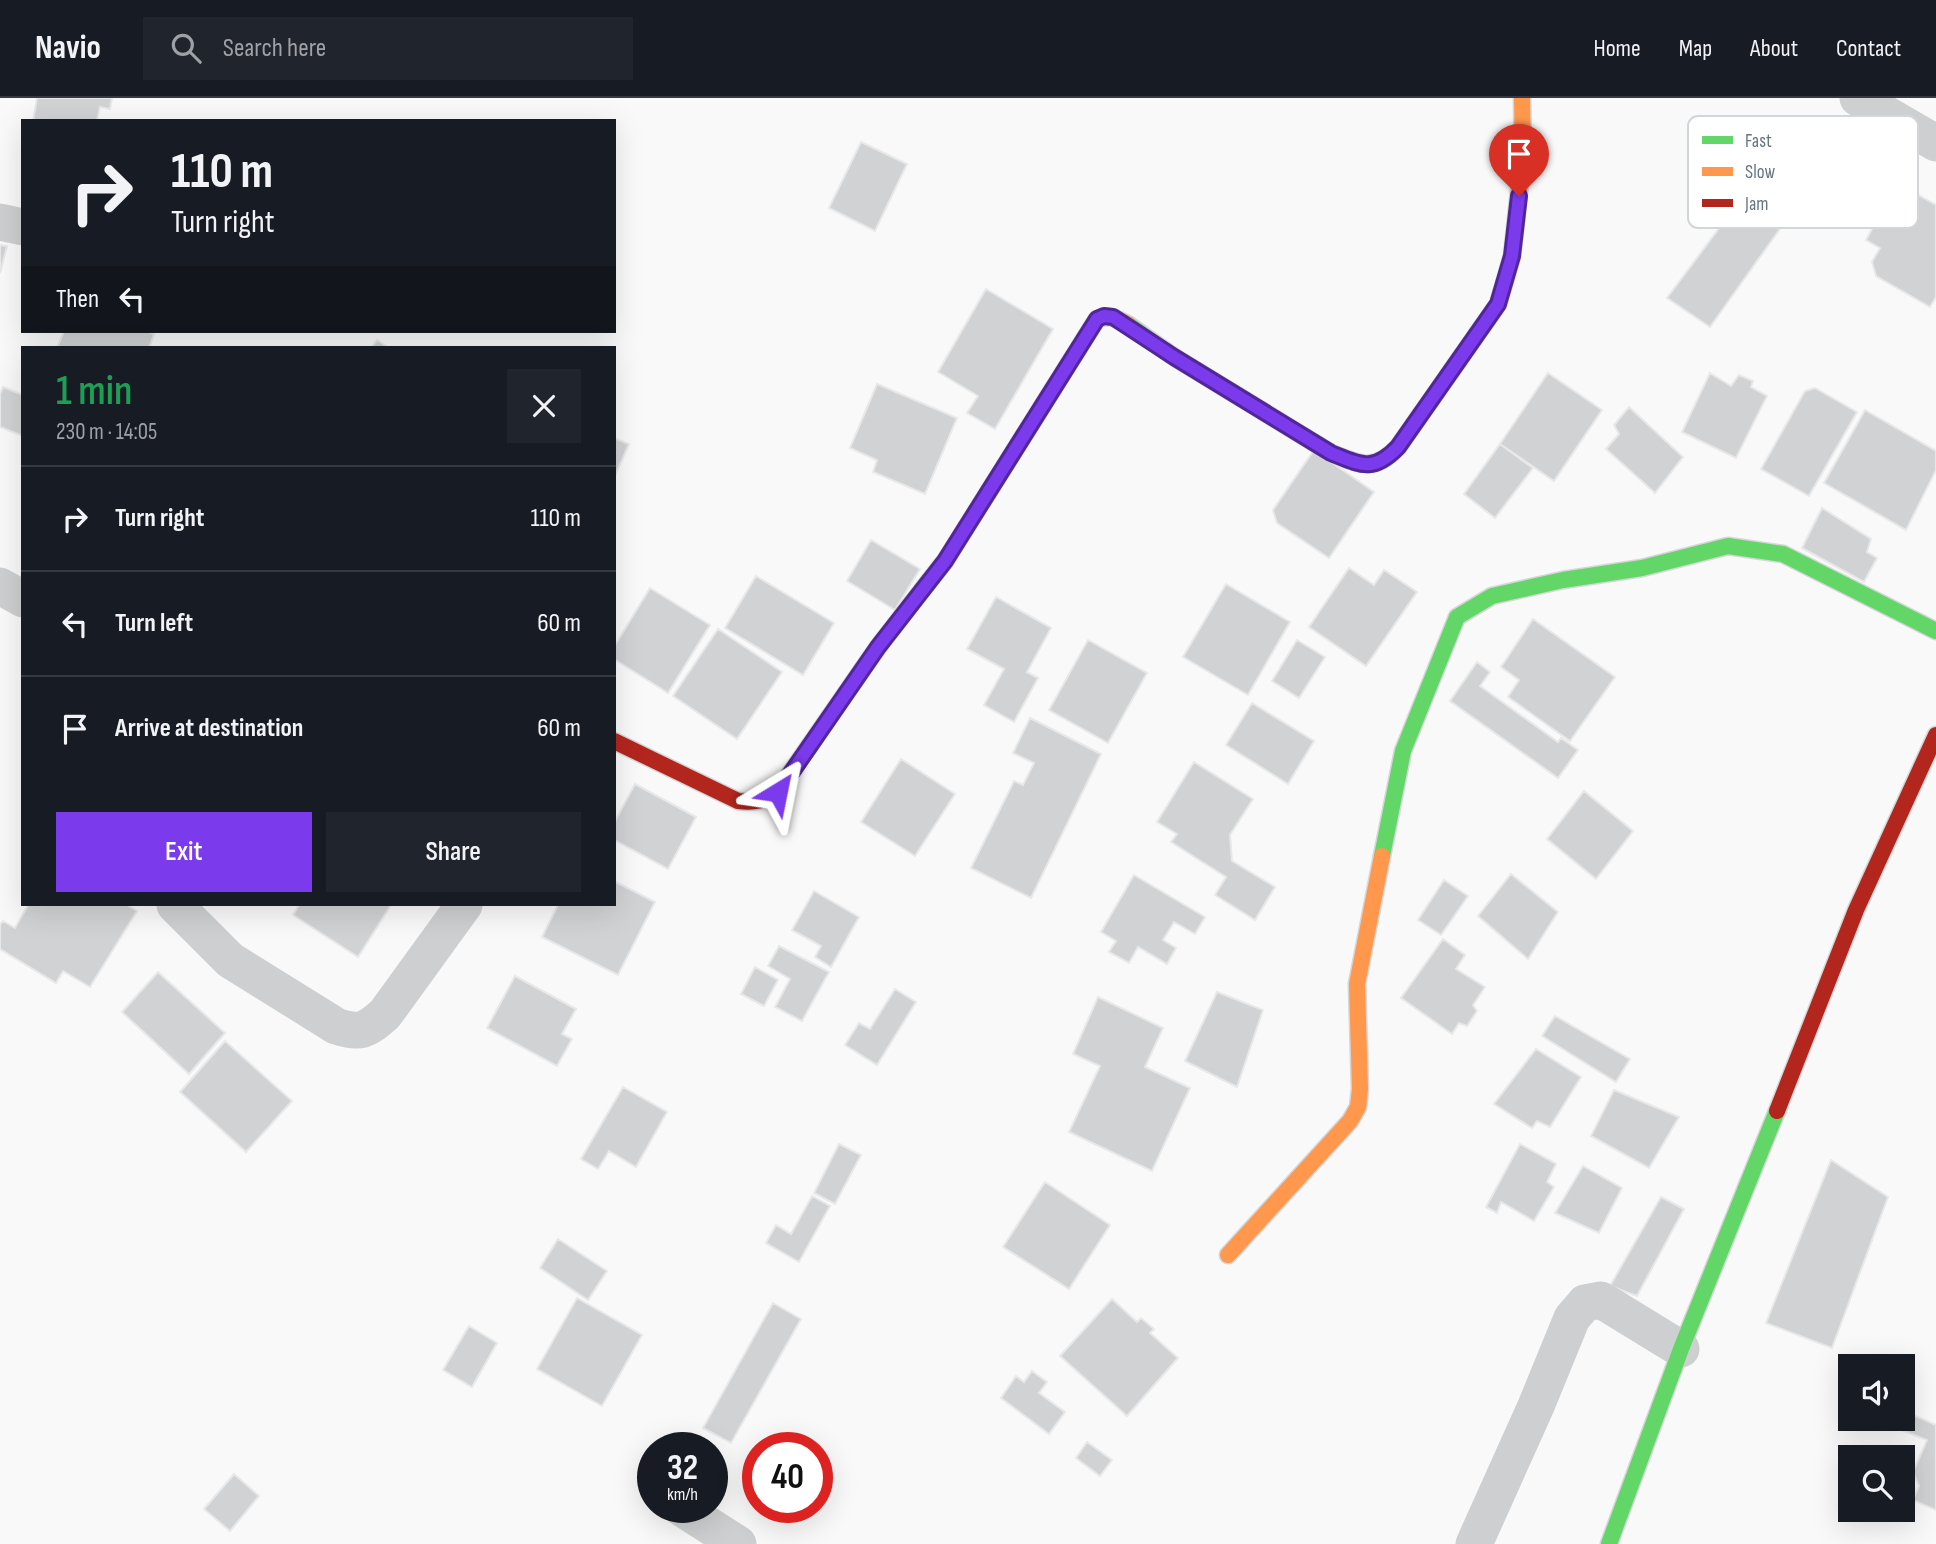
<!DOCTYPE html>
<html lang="en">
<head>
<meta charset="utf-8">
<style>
  :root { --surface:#171b24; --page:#20242c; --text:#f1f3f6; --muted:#9ea1a6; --line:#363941; --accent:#7c3aed }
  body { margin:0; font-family:"Sofia Sans Condensed",sans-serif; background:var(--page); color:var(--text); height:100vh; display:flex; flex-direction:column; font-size:26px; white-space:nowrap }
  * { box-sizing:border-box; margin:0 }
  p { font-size:23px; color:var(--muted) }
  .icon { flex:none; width:38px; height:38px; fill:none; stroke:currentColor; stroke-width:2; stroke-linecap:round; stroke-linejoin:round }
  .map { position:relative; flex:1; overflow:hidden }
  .panel { position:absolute; left:21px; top:248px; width:595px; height:560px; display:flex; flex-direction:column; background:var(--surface); border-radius:0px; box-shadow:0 7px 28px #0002 }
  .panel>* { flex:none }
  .hud { position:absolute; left:21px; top:21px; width:595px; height:214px; border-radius:0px; box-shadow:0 7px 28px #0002; background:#171b24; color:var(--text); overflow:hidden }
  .controls { position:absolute; left:1838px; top:1256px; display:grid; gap:14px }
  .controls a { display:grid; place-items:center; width:77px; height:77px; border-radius:0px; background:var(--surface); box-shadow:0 7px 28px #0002; font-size:35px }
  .speed { position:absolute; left:637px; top:1334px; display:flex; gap:14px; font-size:35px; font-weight:700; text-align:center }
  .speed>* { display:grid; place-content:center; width:91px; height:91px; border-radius:50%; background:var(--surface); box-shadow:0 7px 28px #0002; line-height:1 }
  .speed small { font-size:18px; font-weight:400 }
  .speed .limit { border:10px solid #d22; background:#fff; color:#111 }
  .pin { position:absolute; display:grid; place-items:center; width:60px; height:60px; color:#fff; margin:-72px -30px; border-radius:50% 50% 50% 0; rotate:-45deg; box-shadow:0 0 7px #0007 }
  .pin .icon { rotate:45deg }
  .me { position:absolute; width:77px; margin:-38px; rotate:35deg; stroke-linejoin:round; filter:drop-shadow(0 0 5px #0008) }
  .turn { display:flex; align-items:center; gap:24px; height:147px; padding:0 35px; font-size:32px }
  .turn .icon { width:91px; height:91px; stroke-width:2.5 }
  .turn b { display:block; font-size:49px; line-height:60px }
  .then { display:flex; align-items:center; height:66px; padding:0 35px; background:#0003; gap:14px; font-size:26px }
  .round { display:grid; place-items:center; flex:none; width:74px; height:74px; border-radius:0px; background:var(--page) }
  .headline { display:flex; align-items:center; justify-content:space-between; height:119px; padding:0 35px }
  h1 { font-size:42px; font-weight:600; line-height:52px; color:#1e9e55 }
  .button { display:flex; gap:14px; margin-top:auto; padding:14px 35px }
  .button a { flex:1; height:80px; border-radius:0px; background:var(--accent); color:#fff; font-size:28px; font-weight:600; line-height:80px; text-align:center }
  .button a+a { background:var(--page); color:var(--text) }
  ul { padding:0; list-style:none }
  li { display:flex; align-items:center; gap:21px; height:105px; padding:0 35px; border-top:2px solid var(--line) }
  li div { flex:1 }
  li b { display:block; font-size:26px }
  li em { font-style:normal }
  header { display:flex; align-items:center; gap:42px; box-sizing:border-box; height:98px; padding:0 35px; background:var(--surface); border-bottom:2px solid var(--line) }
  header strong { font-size:33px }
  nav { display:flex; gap:38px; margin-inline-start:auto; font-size:24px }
  .search { width:490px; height:63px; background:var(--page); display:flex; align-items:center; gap:18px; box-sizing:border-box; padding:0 24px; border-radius:0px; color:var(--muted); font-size:26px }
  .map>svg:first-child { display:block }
  .building { fill:#d0d2d3; stroke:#e8e8e8; stroke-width:2 }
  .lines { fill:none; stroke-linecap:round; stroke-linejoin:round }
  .fast-casing { stroke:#d5d6d7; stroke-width:19 }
  .slow-casing { stroke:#d5d6d7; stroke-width:19 }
  .jam-casing { stroke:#d5d6d7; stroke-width:19 }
  .street { stroke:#cecfd0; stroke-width:37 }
  .fast { stroke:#63d668; stroke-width:16 }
  .slow { stroke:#ff974d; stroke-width:16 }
  .jam { stroke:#b3261e; stroke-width:16 }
  .route-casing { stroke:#51269a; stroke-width:18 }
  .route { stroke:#7c3aed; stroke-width:12 }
  .key { fill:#fff; stroke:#d1d6da; stroke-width:2 }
  .key-label { font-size:19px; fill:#657683 }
</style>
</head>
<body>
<header>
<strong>Navio</strong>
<div class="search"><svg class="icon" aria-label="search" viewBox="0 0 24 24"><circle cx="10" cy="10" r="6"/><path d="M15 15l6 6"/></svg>Search here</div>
<nav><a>Home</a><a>Map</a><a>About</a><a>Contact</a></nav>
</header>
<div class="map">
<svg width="1936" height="1446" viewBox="0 0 1936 1446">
  <rect width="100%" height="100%" fill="#f9f9f9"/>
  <path class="building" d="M37 0H112L110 11 100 9 97 23H33Z
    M861 44 907 66 875 133 829 110Z
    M1764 70 1802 100 1710 229 1667 200Z
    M1897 85 1936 107V199L1930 209 1876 178 1872 164 1880 150 1866 142Z
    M0 147 7 148 0 175Z
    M986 191 1053 231 995 331 967 315 978 298 938 274Z
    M64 233H147L154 236 149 250H57Z
    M377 242 389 250H371Z
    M1548 275 1602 312 1554 383 1500 346Z
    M1710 275 1731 288 1739 277 1753 283 1751 289 1767 298 1736 360 1682 334Z
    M877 286 957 320 925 396 873 374 877 362 850 350Z
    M3 289 23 297V338L0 329V296Z
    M1815 290 1857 314 1809 398 1761 371 1805 293Z
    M1629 309 1683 359 1655 395 1606 351 1619 336 1614 327Z
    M1865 312 1936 353V372L1906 432 1824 385Z
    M614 340 629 346 614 380Z
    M1500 346 1533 370 1495 420 1464 396Z
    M1314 352 1374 394 1329 460 1277 425 1273 412Z
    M1822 410 1871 441 1867 454 1877 460 1864 484 1802 450Z
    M871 442 920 471 895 512 847 483Z
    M1349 470 1374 487 1384 472 1417 494 1366 568 1309 529Z
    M756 478 834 525 803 577 725 530Z
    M1226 486 1290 524 1248 597 1183 559Z
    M650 490 710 527 668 595 614 561V549Z
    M996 499 1051 530 1027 574 1038 580 1014 624 984 607 1004 571 967 551Z
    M1533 521 1615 579 1570 643 1508 599 1519 582 1501 569Z
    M718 531 782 574 737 641 673 598Z
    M1088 542 1147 575 1108 645 1049 612Z
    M1297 542 1325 559 1299 600 1272 583Z
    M1477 564 1490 574 1480 588 1558 644 1561 640 1578 652 1558 680 1450 603Z
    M1252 605 1314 643 1288 686 1226 647Z
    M1030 620 1101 656 1031 800 971 770 1014 683 1023 687 1034 665 1013 655Z
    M901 661 955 696 915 758 861 724Z
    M1194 664 1253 701 1230 737 1232 763 1275 789 1255 822 1215 797 1226 779 1171 744 1177 736 1157 724Z
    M635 686 696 719 668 771 614 742V725Z
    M1584 693 1633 733 1596 781 1547 741Z
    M1511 776 1558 814 1528 861 1478 818Z
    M1134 777 1205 819 1195 836 1174 824 1163 842 1176 850 1167 866 1138 849 1129 865 1109 854 1116 843 1101 834Z
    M1444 782 1468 798 1441 837 1418 822Z
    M614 783 655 804 618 877 542 839 558 807H614Z
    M814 793 859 819 831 869 815 859 821 848 792 832Z
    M28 807H127L137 813 90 889 63 873 56 885 0 851V827L3 823 15 830Z
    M299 807H391L358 859 293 817Z
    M1443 841 1465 857 1456 871 1485 889 1473 907 1477 913 1467 928 1459 925 1452 936 1401 900Z
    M779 848 829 874 802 923 775 909 790 881 768 868Z
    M755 869 778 882 764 908 741 896Z
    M158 874 225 935 189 976 122 914Z
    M515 878 576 911 562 936 572 941 557 968 487 930Z
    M895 891 916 904 877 967 845 947 859 925 870 931Z
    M1217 894 1263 912 1237 989 1185 963Z
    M1098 899 1163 930 1145 969 1190 990 1152 1073 1069 1034 1100 968 1073 956Z
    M1555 918 1630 961 1616 984 1542 938Z
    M225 943 292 1003 246 1054 180 994Z
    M1536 951 1581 979 1550 1029 1537 1023 1532 1030 1494 1006Z
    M623 989 667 1014 636 1069 609 1053 598 1071 581 1061Z
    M1614 992 1679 1019 1649 1070 1591 1038Z
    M839 1046 861 1057 835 1106 814 1095Z
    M1520 1046 1556 1066 1547 1084 1554 1089 1534 1123 1501 1104 1497 1115 1486 1109Z
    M1831 1062 1888 1099 1832 1250 1766 1225Z
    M1583 1068 1622 1090 1599 1135 1555 1115Z
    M1045 1084 1110 1127 1069 1191 1003 1149Z
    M812 1098 830 1108 799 1164 766 1145 776 1127 791 1136Z
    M1661 1099 1684 1111 1637 1198 1610 1188Z
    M558 1141 607 1173 588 1202 540 1170Z
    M577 1200 642 1237 602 1308 537 1271Z
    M1112 1201 1137 1224 1141 1220 1154 1231 1150 1235 1178 1260 1127 1318 1060 1258Z
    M773 1205 801 1221 731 1345 703 1330Z
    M469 1228 497 1245 472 1289 443 1272Z
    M1032 1273 1047 1284 1039 1295 1065 1314 1049 1336 1001 1300 1016 1278 1024 1284Z
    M1902 1312 1936 1327V1412L1913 1402 1919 1388 1913 1374 1927 1342 1888 1327 1891 1321H1902Z
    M1087 1344 1112 1362 1100 1378 1076 1360Z
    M234 1376 259 1398 230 1433 204 1411Z"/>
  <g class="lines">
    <defs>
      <path id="fast" d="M1129 227 1174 259 1331 355C1360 367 1375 374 1398 349L1482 229
        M1382 758 1403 653 1457 519 1492 498 1563 482 1642 470 1728 448 1783 456 1936 533
        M1609 1446 1681 1251 1777 1013"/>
      <path id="slow" d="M1482 229 1498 206 1512 158 1523 56 1522 0
        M922 492 945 463 1097 221C1109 216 1118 221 1129 227
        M1228 1157 1350 1023 1358 1009 1360 991 1357 886 1382 758"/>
      <path id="jam" d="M614 643 738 703C754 705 765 703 778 693L878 549 922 492
        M1777 1013 1856 812 1936 637"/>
    </defs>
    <use href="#fast" class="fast-casing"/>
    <use href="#slow" class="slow-casing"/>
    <use href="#jam" class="jam-casing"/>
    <path class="street" d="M1858 0 1936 45
      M0 124 23 129
      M0 488 23 501
      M175 807 230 862 336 928C360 936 366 933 385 916L464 807
      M680 1409 738 1446
      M1474 1446 1536 1308 1572 1220 1585 1205 1601 1202 1681 1251"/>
    <use href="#fast" class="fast"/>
    <use href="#slow" class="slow"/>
    <use href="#jam" class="jam"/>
  </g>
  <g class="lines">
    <defs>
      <path id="route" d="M778 694 878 549 945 463 1097 221 1104 218 1113 219 1174 259 1331 355C1361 367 1373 375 1398 349L1498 206 1512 158 1519 98"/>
    </defs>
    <use href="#route" class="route-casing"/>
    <use href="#route" class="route"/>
  </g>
  <rect x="1688" y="18" width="230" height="112" rx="10" class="key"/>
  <rect x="1702" y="38" width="31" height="8" fill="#63d668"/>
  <rect x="1702" y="69" width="31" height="9" fill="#ff974d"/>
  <rect x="1702" y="101" width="31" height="8" fill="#b3261e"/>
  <g class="key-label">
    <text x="1745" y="49">Fast</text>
    <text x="1745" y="80">Slow</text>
    <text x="1745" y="112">Jam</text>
  </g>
</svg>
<div class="controls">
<a><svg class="icon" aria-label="sound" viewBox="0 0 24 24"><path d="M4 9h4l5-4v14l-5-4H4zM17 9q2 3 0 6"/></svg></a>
<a><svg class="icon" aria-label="search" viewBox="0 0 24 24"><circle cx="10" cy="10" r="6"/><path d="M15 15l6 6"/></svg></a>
</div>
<div class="speed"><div>32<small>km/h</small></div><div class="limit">40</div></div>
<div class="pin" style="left:1519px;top:98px;background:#d93025"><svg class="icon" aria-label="arrive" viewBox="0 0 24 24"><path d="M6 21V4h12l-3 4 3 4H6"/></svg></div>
<svg class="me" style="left:778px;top:694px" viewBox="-20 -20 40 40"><path d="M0-17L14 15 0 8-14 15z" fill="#7c3aed" stroke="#fff" stroke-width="4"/></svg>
<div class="hud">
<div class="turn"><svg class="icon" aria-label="right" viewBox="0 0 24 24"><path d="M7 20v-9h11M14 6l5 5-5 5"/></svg><div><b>110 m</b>Turn right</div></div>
<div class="then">Then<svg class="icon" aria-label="left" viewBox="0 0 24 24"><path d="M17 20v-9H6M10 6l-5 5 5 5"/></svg></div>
</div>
<section class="panel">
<div class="headline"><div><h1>1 min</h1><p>230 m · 14:05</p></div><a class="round"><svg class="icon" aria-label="close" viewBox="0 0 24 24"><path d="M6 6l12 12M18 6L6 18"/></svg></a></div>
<ul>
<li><svg class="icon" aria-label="right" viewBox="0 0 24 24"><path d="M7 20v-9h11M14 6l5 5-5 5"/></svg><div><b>Turn right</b></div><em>110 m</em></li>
<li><svg class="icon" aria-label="left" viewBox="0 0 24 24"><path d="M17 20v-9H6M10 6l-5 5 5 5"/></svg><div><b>Turn left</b></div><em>60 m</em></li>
<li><svg class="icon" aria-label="arrive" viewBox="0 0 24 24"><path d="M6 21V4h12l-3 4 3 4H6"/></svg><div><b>Arrive at destination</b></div><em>60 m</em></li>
</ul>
<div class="button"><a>Exit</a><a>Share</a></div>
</section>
</div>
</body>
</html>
